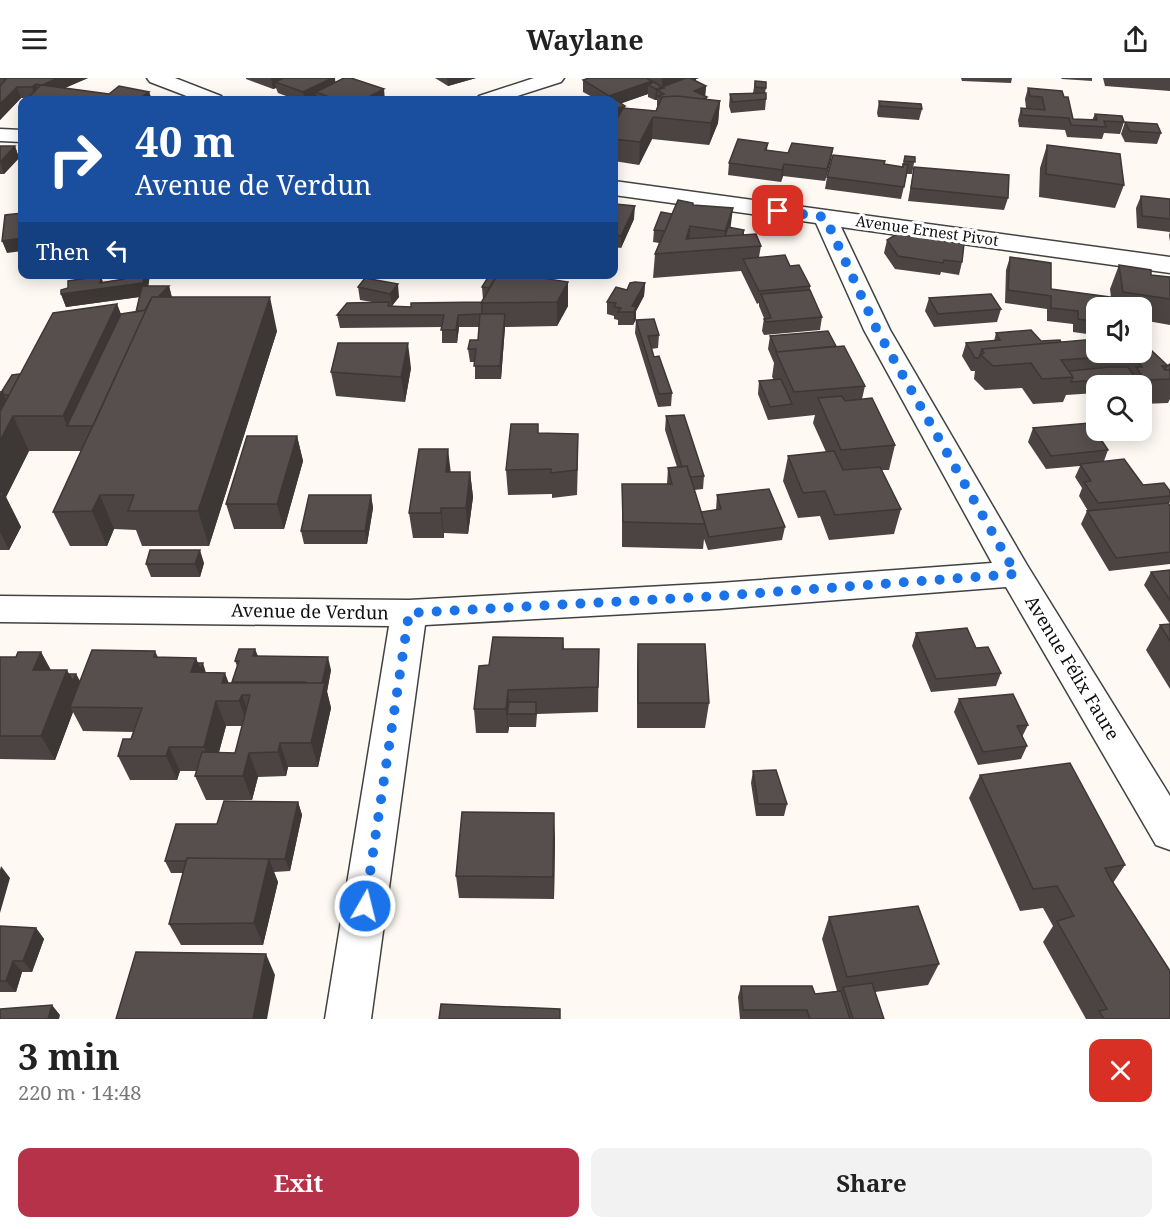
<!DOCTYPE html>
<html lang="en">
<head>
<meta charset="utf-8">
<style>
  :root { --surface:#fff; --page:#f2f2f2; --text:#222; --muted:#767676; --accent:#b53248 }
  body { margin:0; font-family:"Noto Serif",serif; background:var(--page); color:var(--text); height:100vh; display:flex; flex-direction:column; font-size:22px; white-space:nowrap }
  * { box-sizing:border-box; margin:0 }
  p { font-size:20px; color:var(--muted) }
  .icon { flex:none; width:33px; height:33px; fill:none; stroke:currentColor; stroke-width:2; stroke-linecap:round; stroke-linejoin:round }
  .map { position:relative; height:941px; overflow:hidden }
  .details { display:flex; flex-direction:column; background:var(--surface); flex:1 }
  .details>* { flex:none }
  .top-card { position:absolute; left:18px; top:18px; width:600px; height:183px; border-radius:12px; box-shadow:0 3px 15px #0003; background:#1a4fa0; color:#fff; overflow:hidden }
  .tools { position:absolute; left:1086px; top:219px; display:grid; gap:12px }
  .tools a { display:grid; place-items:center; width:66px; height:66px; border-radius:12px; background:var(--surface); box-shadow:0 3px 15px #0003; font-size:30px }
  .pin { position:absolute; display:grid; place-items:center; width:51px; height:51px; color:#fff; margin:-26px; border-radius:12px; box-shadow:0 3px 9px #0006 }
  .me { position:absolute; width:66px; margin:-33px; rotate:8deg; stroke-linejoin:round; filter:drop-shadow(0 0 4px #0008) }
  .turn { display:flex; align-items:center; gap:21px; height:126px; padding:0 18px; font-size:27px }
  .turn .icon { width:78px; height:78px; stroke-width:2.5 }
  .turn b { display:block; font-size:42px; line-height:51px }
  .then { display:flex; align-items:center; height:57px; padding:0 18px; background:#0003; gap:12px; font-size:22px }
  .round { display:grid; place-items:center; flex:none; width:63px; height:63px; border-radius:12px; background:var(--page) }
  .head { display:flex; align-items:center; justify-content:space-between; height:102px; padding:0 18px }
  h1 { font-size:36px; font-weight:700; line-height:45px }
  .cta { display:flex; gap:12px; margin-top:auto; padding:12px 18px }
  .cta a { flex:1; height:69px; border-radius:12px; background:var(--accent); color:#fff; font-size:24px; font-weight:700; line-height:69px; text-align:center }
  .cta a+a { background:var(--page); color:var(--text) }
  header { display:flex; justify-content:space-between; align-items:center; height:78px; padding:0 18px; background:var(--surface); font-size:27px; font-weight:700 }
  .map>svg:first-child { display:block }
  .lines { fill:none; stroke-linecap:round; stroke-linejoin:round }
  .minor-casing { stroke:#424242; stroke-width:3 }
  .minor { fill:#fff; fill-rule:evenodd }
  .wall { fill:#4b4442; fill-rule:evenodd }
  .shaded-wall { fill:#3d3736 }
  .building { fill:#574f4d; stroke:#3d3736; stroke-width:1.5 }
  .route { stroke:#1a73e8; stroke-width:10; stroke-dasharray:0 18 }
  .labels { text-anchor:middle; stroke-width:6; stroke-linejoin:round; paint-order:stroke }
  .far-street-label { font-size:15px; fill:#0f0f0f; stroke:#fff }
  .street-label { font-size:18px; fill:#0f0f0f; stroke:#fff }
</style>
</head>
<body>
<header><svg class="icon" aria-label="menu" viewBox="0 0 24 24"><path d="M4 6h16M4 12h16M4 18h16"/></svg>Waylane<svg class="icon" aria-label="share" viewBox="0 0 24 24"><path d="M12 15V3M7 8l5-5 5 5M5 13v7h14v-7"/></svg></header>
<div class="map">
<svg width="1170" height="941" viewBox="0 0 1170 941">
  <rect width="100%" height="100%" fill="#fefaf3"/>
  <g class="lines">
    <defs>
      <path id="minor" d="M147 0H175L221 18 224 22H197L150 4Z
        M534 0H564L561 4 505 22H476L479 18Z
        M0 51 22 52V64L0 63Z
        M614 103 1170 179V195L841 149 890 252 1027 487 1170 718V772L1156 767 1006 509 719 531 425 547 371 941H325L389 548 0 544V518L409 522 719 505 992 485 864 252 816 145 614 117Z"/>
    </defs>
    <use href="#minor" class="minor-casing"/>
    <use href="#minor" class="minor"/>
  </g>
  <path class="wall" d="M0 0H88L65 10 109 16 149 14 152 22H26L28 20H21L0 42Z
    M246 0H335V4L385 22H318L317 20 312 22H297L278 15 276 10 273 11 246 1Z
    M435 0H476L448 8Z
    M589 0H699L696 1V3L706 8 705 18 707 19V22L720 23 718 45 709 67 652 61 639 87 614 83V43H616V42L614 22H598L583 14V2ZM648 16V19L655 22H657V29L656 33 625 30 621 25Z
    M961 0H1012L1011 5 962 3Z
    M1061 0H1092V3L1062 1Z
    M1103 0H1170V13L1105 8Z
    M755 3 766 10 765 15 766 21 765 32 731 35 729 28 730 16 753 15Z
    M1028 10 1073 41 1092 42 1095 36 1124 44 1120 56 1104 55 1102 61 1067 59 1065 52 1019 49 1018 42 1021 30 1039 31 1026 30 1025 21Z
    M879 23 922 31 919 42 878 39 877 35Z
    M1125 44 1161 55 1157 66 1125 64 1121 56Z
    M768 65 767 72 788 75 833 70 831 82 825 103 783 98 781 104 728 97 729 85Z
    M1047 67 1124 107 1115 130 1039 119 1040 90Z
    M0 68H15L19 80 4 96H0Z
    M905 78 915 79 912 96H907L901 121 825 111 827 99 902 89Z
    M22 80V94L19 84Z
    M914 89 1008 120 1004 132 908 123Z
    M1141 118 1170 121V164L1169 157 1170 154 1137 150 1136 130Z
    M693 127 731 150 744 152V157L761 168 759 179 790 188 810 208V212L822 239 820 252 764 257 762 253 764 240 759 228V225L757 226 741 193 653 200 655 176 659 165 653 164 654 152 672 136Z
    M614 129 634 141 621 170 614 169Z
    M887 162 962 184 959 197 941 194 940 197 895 191 884 175Z
    M1010 179 1051 211 1111 219 1110 211 1119 187 1151 197 1170 199V247L1142 242V230H1096V274H1142L1167 287 1166 289 1170 286V321L1168 325 1142 326V308H1096V315L1066 317 1063 324 1033 326 1022 310 985 312 974 301 975 293H971L962 278 966 265 994 263 996 255 1041 263 1061 264 1087 262V256L1073 254V246L1047 243V231L1005 225 1006 192Z
    M125 196H150L148 208H169L172 219 277 253 209 468H142L136 452 114 451 107 468H70L53 434 81 373H29L6 419 21 449 9 472H0V313H2L20 296 117 226 121 236 136 234 139 219 66 229 61 216 103 204 124 201Z
    M365 200 399 219 392 228 411 229 482 224 483 222 482 209 568 204V228L557 248 505 249 501 301H475V284H470L468 271 478 262 479 249H459L457 265H442V249L340 250 337 237 372 224 360 222 358 209Z
    M645 205 644 218 636 233V241L633 247H618V242L614 241V238L607 236V224L627 212Z
    M929 220 1001 231 997 244 934 249 925 233Z
    M636 242 659 257 658 270 651 271 654 279 672 315 671 328 658 329 635 255Z
    M770 258 836 268 865 308 862 321 895 367 889 392H882L901 431 894 456 829 462 820 438 798 440 783 403 788 378 826 374 813 345 815 337 768 342 758 316 759 303 774 302 772 299 774 285 768 271Z
    M411 290 405 324 336 318 331 294Z
    M666 338 704 398 703 411 694 412 701 434 716 432 717 417 785 449 782 462 708 472 704 461 703 471 622 469V406H667L668 390 677 389 665 352Z
    M538 346V355L578 381 577 417 552 420V416L508 417 506 392Z
    M1033 350 1108 372 1104 383 1143 407 1170 413V424L1169 426 1170 428V486L1109 493 1081 446 1087 433H1088L1079 418 1082 410 1075 399 1080 388 1046 391 1028 364Z
    M297 358 303 383 284 451H234L226 426Z
    M451 394H470L473 419 468 456 444 455V460H413L409 435Z
    M371 417 373 430 367 466H304L301 453Z
    M204 485 200 499H151L146 486Z
    M1170 492V546L1144 507 1151 494Z
    M1170 546V611L1146 572 1160 547Z
    M916 555 976 570 1001 595 996 608 931 614 912 568Z
    M563 560 564 571H599L598 634 537 636 536 649H509L508 655H476L474 631 489 587Z
    M638 566 709 625 705 650H637V591Z
    M255 571 258 578 331 592 327 614 331 630 318 689H288L286 698 258 699 252 722H206L195 698 197 693H180L177 702H130L118 678 131 661 134 654 83 653 73 634 55 682 0 681V579H16L41 574 51 592 69 596H76L80 603 155 573 158 579 196 580 198 585 206 595 229 605H233L232 604 237 588 235 583ZM226 648H242L235 675 219 674Z
    M959 621 1028 647 1022 659 1027 668 1021 681 978 687 954 634Z
    M753 693 787 726 784 738H756L751 705Z
    M980 697 1125 787 1113 805 1170 941H1086L1043 864 1053 848 1043 830 1020 833 969 720Z
    M298 724 302 737 290 793 274 794 278 804 263 867H181L169 846 183 795H171L165 783 217 746Z
    M555 759 554 821 459 820 456 798Z
    M829 839 939 886 928 907 875 914 884 941H740L738 919 741 908 815 916 837 913 822 861Z
    M0 848 36 850 44 861 32 894H22L16 914H0Z"/>
  <path class="shaded-wall" d="M58 0H88L46 18 42 7Z
    M271 0H296L275 4 276 10 273 11Z
    M332 0H335L336 10 316 14 317 20 312 22H305L303 14Z
    M447 0H476L448 8Z
    M662 0H699L696 1V8L664 10 662 9Z
    M652 3V9L648 7V16L614 28V22H609V18Z
    M36 6 40 17 36 20 32 9Z
    M706 8 705 20 694 13Z
    M17 9 21 20 0 42V26Z
    M662 9 661 14 657 12V22H655L656 11Z
    M384 11 385 22H363Z
    M149 14 152 22H137Z
    M720 23 718 45 709 67 711 45Z
    M625 28V40L614 43V31Z
    M653 39 652 61 639 87 640 64Z
    M15 68 19 80 4 96 0 84Z
    M833 70 831 82 825 103 827 91Z
    M784 86 783 98 781 104 782 92Z
    M635 128 634 141 621 170V158Z
    M733 130 730 154 723 171 725 153Z
    M690 148 689 171 686 161Z
    M22 160V173L7 175 2 163Z
    M144 196H150L147 218 66 229 61 216 101 198 105 210Z
    M568 204V228L557 248V224Z
    M645 205 644 218 636 233V241L633 247 634 234 632 228Z
    M398 206 399 219 392 228 390 216Z
    M169 208 172 221 141 237Z
    M270 219 277 253 209 468 198 433Z
    M117 226 129 260 67 348 63 338Z
    M505 236V249L501 301 500 288Z
    M458 237 459 249 457 265 456 252Z
    M408 265 411 290 405 324 401 299Z
    M2 313 29 373 6 419 21 449 9 472 0 454V316Z
    M297 358 303 383 284 451 277 426Z
    M448 371 451 396 446 394Z
    M470 394 473 419 468 456 466 430Z
    M100 417 114 451 107 468 92 433Z
    M371 417 373 430 367 466 365 453Z
    M441 430 444 455V460L441 435Z
    M200 472 204 485 200 499 195 486Z
    M255 571 259 584 253 578Z
    M41 574 54 599 33 592Z
    M328 579 331 592 327 613 331 630 318 689 311 665Z
    M196 580 200 592 203 585 207 598 191 594Z
    M67 592 73 603 76 596 83 609 70 629 73 634 55 682 41 658Z
    M225 595 234 619 222 605Z
    M508 612 510 636H507L508 649H509L508 655 506 631Z
    M242 617 251 641 248 648 239 623Z
    M216 623 226 648 214 693 204 669Z
    M280 665 288 689 286 698 278 674Z
    M169 669 180 693 177 702 166 678Z
    M249 675 258 699 252 722 243 698Z
    M298 724 302 737 290 793 285 781Z
    M554 735 555 759 554 821 553 799Z
    M269 781 278 804 263 867 254 845Z
    M1 788 10 800 0 835V792Z
    M36 850 44 861 32 894 23 883Z
    M266 876 275 897 267 941H253Z
    M13 883 22 894 16 914 6 903Z
    M52 927 60 937 59 941H48Z"/>
  <path class="building" d="M0 0H58L42 7 109 16 119 8 149 14 137 22H26L41 7 36 6 32 9H17L0 26V8L6 1Z
    M284 0H332L303 14 275 4Z
    M344 0H351L384 11 363 22H334H336L316 14Z
    M589 0H646L652 3 609 18 583 2Z
    M686 0H690L706 8 694 13 707 19 702 21 677 18 662 19V20L658 18 664 16 657 12 664 10 662 9Z
    M755 3 766 4V10L755 9Z
    M654 4 662 9 656 11 648 7Z
    M1028 10 1062 13 1064 19H1068L1073 41 1097 42 1095 36 1122 38 1124 44 1104 43 1106 49 1071 47 1069 40 1022 37 1021 30 1045 32 1042 19 1030 18Z
    M766 15V21L732 24 730 16Z
    M677 18 720 23 711 45 653 39 640 64 614 61V43H616L623 30 656 33 662 19Z
    M616 22 625 28 614 31V23Z
    M879 23 921 26 922 31 880 28Z
    M1125 44 1157 46 1161 55 1130 53Z
    M738 61 768 65 765 72 788 75 792 65 833 70 827 91 784 86 782 92 729 85Z
    M1047 67 1120 76 1124 107 1046 96Z
    M0 68H15L0 84Z
    M833 77 885 83 884 86 903 89V86L908 87 904 109 827 99Z
    M905 78 915 79V84L904 83Z
    M914 89 1009 97 1008 120 911 110Z
    M1141 118 1170 121V141L1142 138Z
    M678 122 693 125V127L733 130 725 153 690 148 686 161 756 156 761 168 655 176Z
    M615 126 635 128 621 158 614 157V129Z
    M661 134 672 136 665 153 654 152Z
    M22 135V160L2 163 5 137Z
    M728 149 744 152 742 157 725 158Z
    M897 156 964 166 962 184 944 182 943 185 898 178 887 162Z
    M785 177 790 188 799 187 810 208 759 213 743 181Z
    M1010 179 1051 185V211L1117 220 1118 230H1096V253L1092 252V243L1078 241V233L1051 230V218L1008 212Z
    M1119 187 1151 192V197L1170 199V221L1123 214Z
    M125 196H144L143 205 61 216V212L68 210V203L101 198 100 205 124 201Z
    M490 196H498L489 210 482 209Z
    M498 196H517L568 204 557 224 481 225Z
    M365 200 398 206 390 216 358 209Z
    M635 204 645 205 632 228 636 229 634 234H618L621 230 614 229 616 225 607 224 616 209 627 212 630 205Z
    M142 208H169L158 219H152L145 232 136 234Z
    M810 212 822 239 766 244 764 241 771 240 761 216Z
    M991 216 1001 231 938 236 929 220Z
    M152 219H270L198 433H128L134 417H100L92 433 53 434Z
    M389 224 388 228 411 229V225L482 224V236L458 237 456 252H441L444 237H337L347 225Z
    M117 226 63 338H13L0 363V332H1L53 235Z
    M146 232 93 348H67L121 236Z
    M480 236H505L500 288H474L476 271H468L470 262H478Z
    M654 241 659 257 648 258 654 279 659 278 672 315 659 316 636 242Z
    M1031 252 1041 263 1060 262 1061 264 982 271 979 280H975L966 265 1000 262 996 255Z
    M828 253 836 268 777 274 770 258Z
    M1096 261V274H1142V266L1149 270 1167 287 1162 288 1165 292H1170V301L1145 302 1136 289H1142L1133 277 1061 282 1073 299 1042 301 1031 285 993 288 981 277 984 275 982 271Z
    M338 265H408L401 299 331 294Z
    M844 268 865 308 794 314 776 274Z
    M1170 286V292H1165L1166 289Z
    M1110 289H1128L1133 296 1131 301 1135 308H1118L1113 301 1071 304 1073 299 1069 293Z
    M20 296 9 317H4L2 313 12 297Z
    M781 301 792 326 770 329 759 303Z
    M842 318 845 323 872 320 895 367 841 372 818 320Z
    M684 337 704 398 690 399 687 388 682 389 666 338Z
    M1090 345 1108 372 1051 378 1033 350Z
    M511 346H538V355L578 356 577 392 551 395V391L506 392Z
    M247 358H297L277 426H226Z
    M419 371H448L446 394H470L466 430H441V435H409Z
    M834 373 843 392 880 389 901 431 835 437 825 413 803 415 788 378Z
    M1124 381 1143 407 1164 405 1170 413V418L1098 425 1084 404 1091 403 1080 386Z
    M687 388 705 446 623 444 622 406H672L668 390Z
    M769 411 785 449 709 459 701 434 721 431 717 417Z
    M0 414H4L0 421Z
    M309 417H371L365 453H301Z
    M1168 425 1170 428V474L1116 480 1087 433Z
    M150 472H200L195 486H146Z
    M1170 492V522L1151 494Z
    M1170 546V563L1160 547Z
    M967 550 976 570 988 569 1001 595 936 601 916 555Z
    M493 559 563 560V571H599L598 609 508 612 506 631H474L479 588 489 587Z
    M638 566H705L709 625H638Z
    M239 571H255L253 578 328 579 322 605H305V604H232L239 583H235Z
    M92 572 155 573 154 579 196 580 191 594 225 595 222 605H325L311 665H280L278 674 249 675 243 698H195L202 674 235 675 250 617H242L239 623H216L204 669H169L166 678H118L123 661H131L142 630 70 629Z
    M18 574H41L33 592H67L41 658H0V579H16Z
    M198 585H203L200 592Z
    M69 596H76L73 603Z
    M1013 616 1028 647 1017 648 1027 668 983 674 959 621Z
    M509 624H536V636H507Z
    M1070 685 1125 787 1105 790 1110 800 1170 893V941H1104L1099 933 1107 931 1057 843 1074 838 1057 808 1033 811 980 697Z
    M776 692 787 726H758L753 693Z
    M224 723 298 724 285 781 187 780 186 783H165L176 746H217Z
    M462 734 554 735 553 799 456 798Z
    M187 780 269 781 254 845 169 846Z
    M918 828 939 886 847 899 829 839Z
    M0 848 36 850 23 883H13L6 903H0Z
    M136 874 266 876 253 941H116Z
    M872 905 884 941H853L843 909Z
    M741 908H812L815 916 841 913 850 941H810L807 932H743Z
    M441 926 560 931V941H439Z
    M52 927 48 941H0V931Z"/>
  <g class="lines">
    <path class="route" d="M365 828 409 535 719 518 1016 496 877 252 825 139 778 133"/>
  </g>
  <g class="labels">
    <g class="far-street-label">
      <text transform="translate(927 153) rotate(8)" y="5">Avenue Ernest Pivot</text>
    </g>
    <g class="street-label">
      <text transform="translate(310 534) rotate(1)" y="6">Avenue de Verdun</text>
      <text transform="translate(1072 590) rotate(59)" y="6">Avenue Félix Faure</text>
    </g>
  </g>
</svg>
<div class="tools">
<a><svg class="icon" aria-label="sound" viewBox="0 0 24 24"><path d="M4 9h4l5-4v14l-5-4H4zM17 9q2 3 0 6"/></svg></a>
<a><svg class="icon" aria-label="search" viewBox="0 0 24 24"><circle cx="10" cy="10" r="6"/><path d="M15 15l6 6"/></svg></a>
</div>
<div class="pin" style="left:778px;top:133px;background:#d93025"><svg class="icon" aria-label="arrive" viewBox="0 0 24 24"><path d="M6 21V4h12l-3 4 3 4H6"/></svg></div>
<svg class="me" style="left:365px;top:828px" viewBox="-20 -20 40 40"><circle r="17" fill="#1a73e8" stroke="#fff" stroke-width="3"/><path d="M0-11L8 9 0 5-8 9z" fill="#fff"/></svg>
<div class="top-card">
<div class="turn"><svg class="icon" aria-label="right" viewBox="0 0 24 24"><path d="M7 20v-9h11M14 6l5 5-5 5"/></svg><div><b>40 m</b>Avenue de Verdun</div></div>
<div class="then">Then<svg class="icon" aria-label="left" viewBox="0 0 24 24"><path d="M17 20v-9H6M10 6l-5 5 5 5"/></svg></div>
</div>
</div>
<section class="details">
<div class="head"><div><h1>3 min</h1><p>220 m · 14:48</p></div><a class="round" style="background:#d93025;color:#fff"><svg class="icon" aria-label="close" viewBox="0 0 24 24"><path d="M6 6l12 12M18 6L6 18"/></svg></a></div>
<div class="cta"><a>Exit</a><a>Share</a></div>
</section>
</body>
</html>
